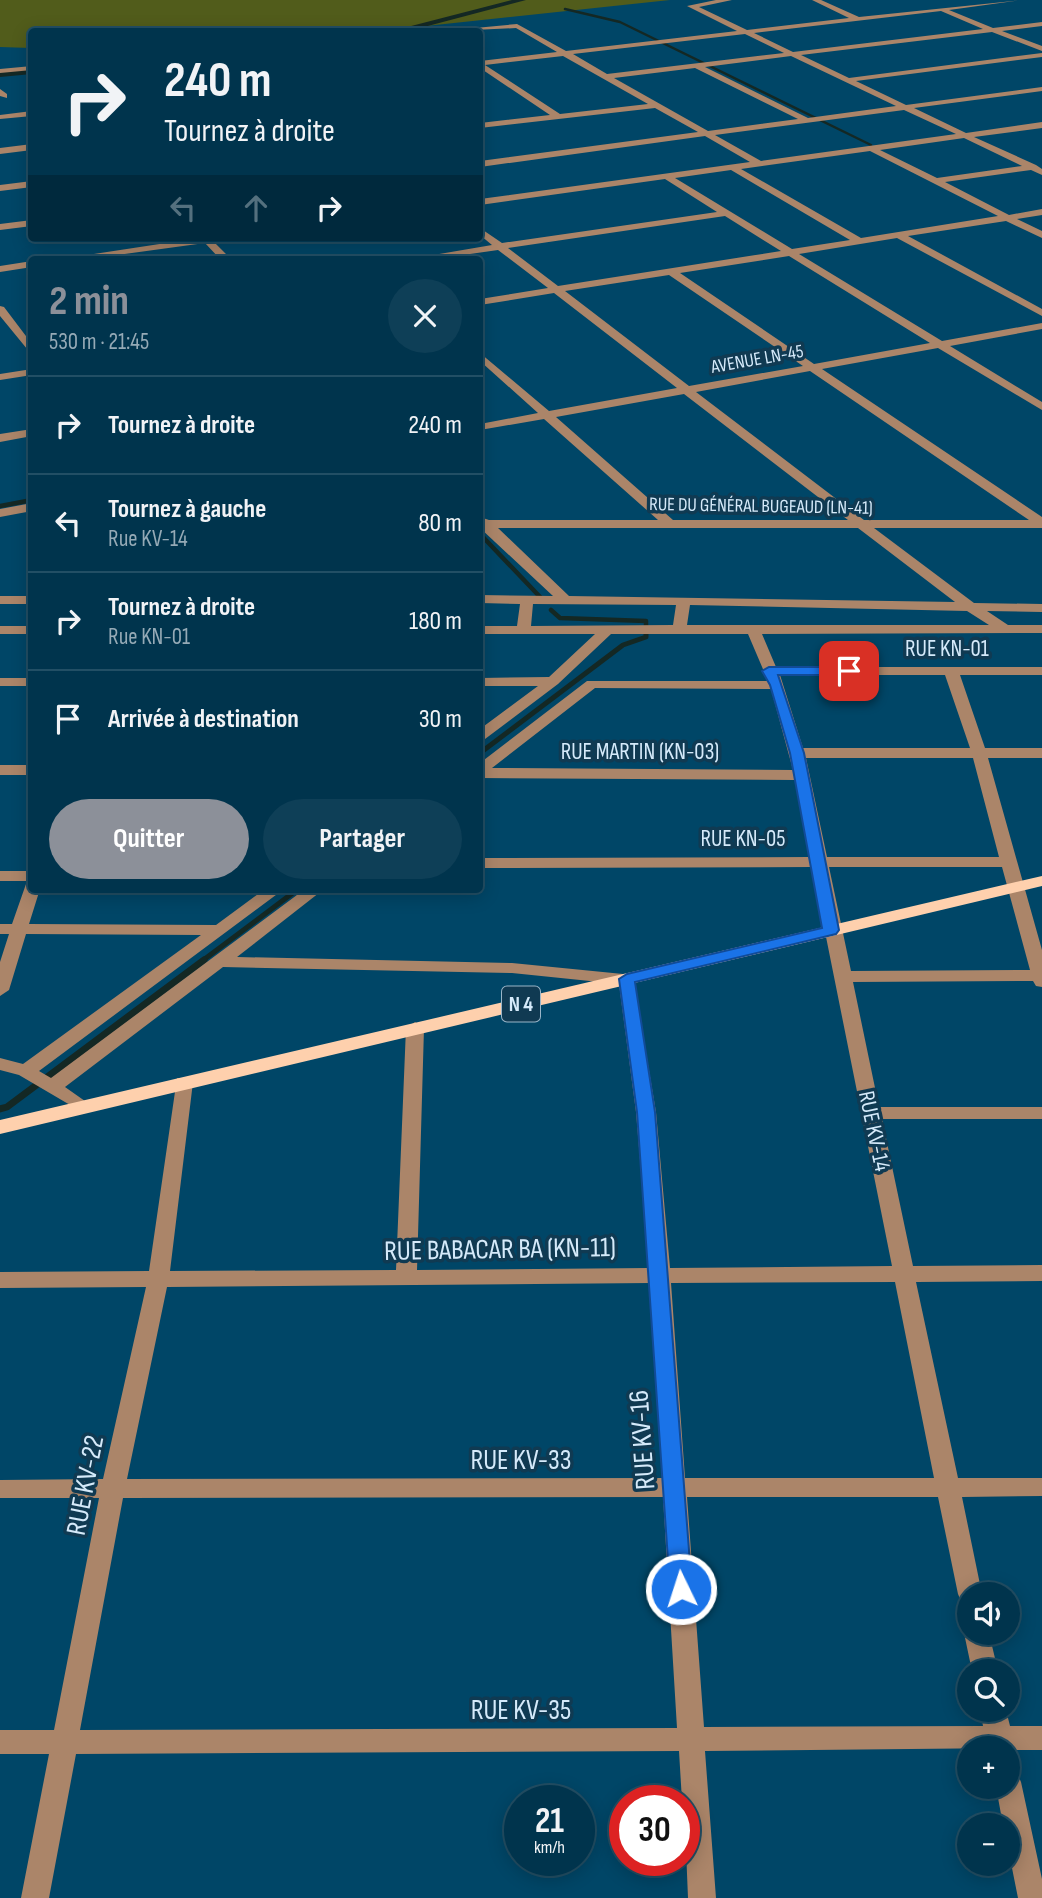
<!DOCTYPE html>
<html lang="fr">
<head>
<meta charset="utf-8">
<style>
  :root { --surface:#00344d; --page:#0e3f57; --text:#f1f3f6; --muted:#95aab6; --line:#224f65; --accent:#8c9099 }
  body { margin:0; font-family:"Sofia Sans Condensed",sans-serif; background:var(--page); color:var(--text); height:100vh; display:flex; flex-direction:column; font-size:26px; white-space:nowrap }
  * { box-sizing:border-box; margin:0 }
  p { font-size:23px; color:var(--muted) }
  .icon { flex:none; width:38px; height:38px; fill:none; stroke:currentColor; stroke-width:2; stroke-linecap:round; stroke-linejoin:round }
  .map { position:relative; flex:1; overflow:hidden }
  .side { position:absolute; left:28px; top:256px; width:455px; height:637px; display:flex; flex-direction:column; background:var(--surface); border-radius:7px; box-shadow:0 4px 18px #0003,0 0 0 2px var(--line) }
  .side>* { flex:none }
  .guide { position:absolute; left:28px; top:28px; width:455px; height:214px; border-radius:7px; box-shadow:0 4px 18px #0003,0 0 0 2px var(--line); background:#00344d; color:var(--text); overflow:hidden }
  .tools { position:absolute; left:957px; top:1582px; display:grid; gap:14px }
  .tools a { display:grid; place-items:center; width:63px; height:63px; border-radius:50%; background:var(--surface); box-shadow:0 4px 18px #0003,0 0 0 2px var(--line); font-size:35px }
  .speed { position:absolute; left:504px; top:1785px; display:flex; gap:14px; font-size:35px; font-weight:700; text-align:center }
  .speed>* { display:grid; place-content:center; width:91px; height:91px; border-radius:50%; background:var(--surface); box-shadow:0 4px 18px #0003,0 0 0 2px var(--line); line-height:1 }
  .speed small { font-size:18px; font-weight:400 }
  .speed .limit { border:10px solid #d22; background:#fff; color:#111 }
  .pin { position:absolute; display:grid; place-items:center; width:60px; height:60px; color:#fff; margin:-30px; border-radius:14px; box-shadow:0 4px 10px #0006 }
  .me { position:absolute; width:77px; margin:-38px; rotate:356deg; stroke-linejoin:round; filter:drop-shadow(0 0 5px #0008) }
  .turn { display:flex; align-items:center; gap:24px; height:147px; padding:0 21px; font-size:32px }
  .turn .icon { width:91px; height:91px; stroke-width:2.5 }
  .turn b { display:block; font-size:49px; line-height:60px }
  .lanes { display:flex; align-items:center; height:66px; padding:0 21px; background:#0003; justify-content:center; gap:35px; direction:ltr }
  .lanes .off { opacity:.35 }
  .round { display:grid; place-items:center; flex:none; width:74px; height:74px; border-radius:37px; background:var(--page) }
  .summary { display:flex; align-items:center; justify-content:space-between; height:119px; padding:0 21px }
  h1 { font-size:42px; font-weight:700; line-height:52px; color:var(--accent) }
  .action { display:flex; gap:14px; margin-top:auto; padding:14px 21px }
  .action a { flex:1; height:80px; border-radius:42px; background:var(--accent); color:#fff; font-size:28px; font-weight:700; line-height:80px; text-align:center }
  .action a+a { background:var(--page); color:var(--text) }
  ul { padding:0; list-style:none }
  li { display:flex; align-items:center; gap:21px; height:98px; padding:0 21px; border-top:2px solid var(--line) }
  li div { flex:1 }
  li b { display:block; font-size:26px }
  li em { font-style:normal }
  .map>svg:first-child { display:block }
  .green { fill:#515c1b }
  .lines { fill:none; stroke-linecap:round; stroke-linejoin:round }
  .stream-far3 { stroke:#142824; stroke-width:2.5 }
  .stream-far2 { stroke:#142824; stroke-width:4.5 }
  .stream-far1 { stroke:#142824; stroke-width:5 }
  .stream { stroke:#142824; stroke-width:7 }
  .canal { fill:#142824; fill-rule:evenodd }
  .minor { fill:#ab8569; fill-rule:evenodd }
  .major { fill:#fed0ad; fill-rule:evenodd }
  .route { fill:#1a73e8; stroke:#114b97; stroke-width:2 }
  .labels { text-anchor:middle; stroke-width:7; stroke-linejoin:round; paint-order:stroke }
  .far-street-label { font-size:19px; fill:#d5eafa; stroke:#103a52 }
  .shield { fill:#103a52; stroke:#9ab5c8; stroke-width:2 }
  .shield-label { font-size:21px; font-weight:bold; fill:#d5eafa }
  .street-label { font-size:23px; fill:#d5eafa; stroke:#103a52 }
  .near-street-label { font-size:28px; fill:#d5eafa; stroke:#103a52 }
</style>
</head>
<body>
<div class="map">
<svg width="1042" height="1898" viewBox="0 0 1042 1898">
  <rect width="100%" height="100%" fill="#004667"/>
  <path class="green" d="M0 0H670L370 32H32L31 48 0 47Z"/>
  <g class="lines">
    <path class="stream-far3" d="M565 9 620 22 871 145"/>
    <path class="stream-far2" d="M0 506 32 500
      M482 536 542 599
      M551 610 560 618 646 621V632"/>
    <path class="stream-far1" d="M480 753 623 645 646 637V631
      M202 961 298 889"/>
    <path class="stream" d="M0 1109 7 1107 204 960"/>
    <path class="canal" d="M512 0H526L405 32H388Z
      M32 68V74L0 77V71Z"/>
    <path class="minor" d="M716 0H732L699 7 747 30 849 18 812 0H821L859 17 1022 0 949 10 993 28 1042 22V26L1002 31 1042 46V51L992 32 801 55 849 78 1042 53V57L856 81 906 105 1042 87V91L914 108 966 133 1042 122V128L974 137 1036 165 1042 169V175L1031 170 945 182 1009 215 1042 209V215L1017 219 1042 231V238L1006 221 908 236 1042 309V316L897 238 799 254 942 341 1042 323V329L950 346 1042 402V410L938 348 822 369 1042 517V528H874L974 603 1042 604V612L987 611 1008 625H1042V633L762 634 776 667H1042V675H960L985 748H1042V758H988L1042 950V987L1036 986 1033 981 853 982 879 1107H1042V1119H882L913 1266 1042 1265V1281L916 1282 958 1478H1042V1496L962 1497 982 1594H970V1604L961 1601 958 1594 938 1497H687L704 1727 983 1726 980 1710H1006L1010 1726H1042V1750H1013L1008 1756V1748L705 1751 716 1898H688L684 1801H682L679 1751 76 1754 49 1898H21L49 1754H0V1730H54L99 1498H0V1480L103 1479 146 1287 0 1288V1272L149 1271 177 1078H191L193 1082 170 1271 396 1270 406 1028 415 1022 424 1028 417 1270 649 1268 636 1112 619 984 512 973 223 967 65 1087 92 1106 89 1111 82 1112 19 1075 0 1070V1058L23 1064 201 935 26 934 9 990 0 996V962L9 934H0V924H12L26 884 32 883V889H40L29 924 216 925 265 889H284L39 1071 51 1078 305 889H324L237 957 512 963 633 975 656 1112 670 1268 892 1266 812 867 480 868V858L810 857 795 780 480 778V763L587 681H768L748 634H611L558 684 485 739 480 740V729L538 686H480V678L549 677 595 634H480V626H517L520 604 480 603V595L553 596 480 528V517L489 520H658L544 419 480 430V424L538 413 480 361V353L549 411 677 388 554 293 480 305V299L548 288 498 250 435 259H410L492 245 480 235V228L502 243 717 212 665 179 480 205V199L750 162 705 136 480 167V161L698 132 655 108 480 128V123L550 115 480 68V61L557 52 516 28 432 32 517 24 566 51 737 31 687 6ZM941 11 983 29 793 52 754 33ZM745 34 784 53 607 74 573 54ZM563 56 648 104 560 114 485 65ZM791 56 896 106 808 118 705 67ZM695 68 798 119 708 131 614 78ZM904 110 956 134 761 161 715 135ZM964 138 1022 166 937 178 880 150ZM870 151 998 216 861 238 741 169ZM731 170 850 240 792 249 675 178ZM725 216 781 251 558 286 508 248ZM789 256 930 343 814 364 680 273ZM669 275 803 366 689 386 565 291ZM810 371 1029 520H864L696 392ZM684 394 848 520H673L556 417ZM498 528H858L955 602 569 596ZM533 604 676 605 673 625 531 626ZM690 605 967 611 989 625H687ZM780 675H945L970 748H803ZM595 688 771 689 793 770 492 768ZM806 758H973L999 857H827ZM829 867H1002L1030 970 851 971ZM895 1282 934 1478H685L671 1283ZM650 1283 662 1478 127 1479 167 1287ZM663 1497 677 1728 80 1730 123 1498Z
      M32 66V70L0 73V69Z
      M0 89 7 94V98L0 96Z
      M32 111V116L0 119V115Z
      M32 144V150L0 154V148Z
      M32 181V187L0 191V185Z
      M32 220V226L0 230V224Z
      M199 238H225L214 242 231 259H220L205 243 88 259H61Z
      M32 261V267L0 272V266Z
      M0 306 4 307 32 344V355L0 316Z
      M32 369V375L0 380V374Z
      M32 429V436L0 442V434Z
      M32 503V511L0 517V509Z
      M0 596H32V604H0Z
      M0 626H32V634H0Z
      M0 678H32V686H0Z
      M0 765H32V775H0Z
      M0 871H32V881H0Z
      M968 1625 970 1633H989L998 1671H972L964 1633Z
      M1008 1770 1017 1773 1021 1782 1042 1879V1898H1018L1008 1848V1825H1003L996 1787H1008Z"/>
    <path class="major" d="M1042 876V886L0 1134V1120Z"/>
  </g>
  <path class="route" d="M769 667H849L856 671 849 675H778L804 753 839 930 836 934 635 982 655 1112 692 1589 689 1595 681 1598 673 1595 670 1589 637 1112 619 979 627 974 822 928 790 753 770 685 762 671Z"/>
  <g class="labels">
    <g class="far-street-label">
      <text transform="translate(757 358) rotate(-10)" y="7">AVENUE LN-45</text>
      <text transform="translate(761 505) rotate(1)" y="7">RUE DU GÉNÉRAL BUGEAUD (LN-41)</text>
    </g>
    <rect class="shield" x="502" y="986.5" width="38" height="35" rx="5"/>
    <g class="shield-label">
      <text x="521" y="1011">N 4</text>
    </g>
    <g class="street-label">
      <text x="947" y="656">RUE KN-01</text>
      <text x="640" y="759">RUE MARTIN (KN-03)</text>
      <text x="743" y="846">RUE KN-05</text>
      <text transform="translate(875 1131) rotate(78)" y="8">RUE KV-14</text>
    </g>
    <g class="near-street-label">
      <text transform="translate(500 1248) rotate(-1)" y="10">RUE BABACAR BA (KN-11)</text>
      <text transform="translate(641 1440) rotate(-94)" y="10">RUE KV-16</text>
      <text x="521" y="1469">RUE KV-33</text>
      <text transform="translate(84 1485) rotate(-79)" y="10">RUE KV-22</text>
      <text x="521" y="1719">RUE KV-35</text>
    </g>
  </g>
</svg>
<div class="tools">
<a><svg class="icon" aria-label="sound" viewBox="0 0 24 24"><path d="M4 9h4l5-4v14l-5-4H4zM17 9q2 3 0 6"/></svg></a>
<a><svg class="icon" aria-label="search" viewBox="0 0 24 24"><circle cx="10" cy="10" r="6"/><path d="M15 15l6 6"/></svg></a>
<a>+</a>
<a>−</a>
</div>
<div class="speed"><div>21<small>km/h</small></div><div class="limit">30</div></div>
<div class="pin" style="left:849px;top:671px;background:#d93025"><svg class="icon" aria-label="arrive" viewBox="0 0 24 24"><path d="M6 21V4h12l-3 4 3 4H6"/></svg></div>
<svg class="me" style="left:681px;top:1589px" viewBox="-20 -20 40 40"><circle r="17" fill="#1a73e8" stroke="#fff" stroke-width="3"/><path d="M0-11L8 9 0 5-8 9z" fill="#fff"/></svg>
<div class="guide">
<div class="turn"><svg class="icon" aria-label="right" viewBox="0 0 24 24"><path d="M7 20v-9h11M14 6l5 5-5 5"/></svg><div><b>240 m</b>Tournez à droite</div></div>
<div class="lanes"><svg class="icon off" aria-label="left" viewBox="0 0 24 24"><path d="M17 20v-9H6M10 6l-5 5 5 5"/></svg><svg class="icon off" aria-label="ahead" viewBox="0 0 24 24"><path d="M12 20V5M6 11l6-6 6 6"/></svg><svg class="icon" aria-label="right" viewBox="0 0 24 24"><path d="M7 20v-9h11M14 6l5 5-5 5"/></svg></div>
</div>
<section class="side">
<div class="summary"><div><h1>2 min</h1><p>530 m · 21:45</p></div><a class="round"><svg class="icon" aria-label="close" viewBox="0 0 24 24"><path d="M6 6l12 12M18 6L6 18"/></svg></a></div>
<ul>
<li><svg class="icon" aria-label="right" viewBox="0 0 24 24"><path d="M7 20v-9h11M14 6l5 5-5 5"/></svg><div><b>Tournez à droite</b></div><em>240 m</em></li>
<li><svg class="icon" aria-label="left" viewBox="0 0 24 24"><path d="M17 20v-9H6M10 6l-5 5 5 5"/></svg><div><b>Tournez à gauche</b><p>Rue KV-14</p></div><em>80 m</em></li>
<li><svg class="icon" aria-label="right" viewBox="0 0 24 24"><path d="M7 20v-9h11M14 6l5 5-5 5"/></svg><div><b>Tournez à droite</b><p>Rue KN-01</p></div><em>180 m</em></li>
<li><svg class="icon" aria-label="arrive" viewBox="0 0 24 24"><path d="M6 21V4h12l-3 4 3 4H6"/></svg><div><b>Arrivée à destination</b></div><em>30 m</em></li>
</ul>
<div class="action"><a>Quitter</a><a>Partager</a></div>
</section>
</div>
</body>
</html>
